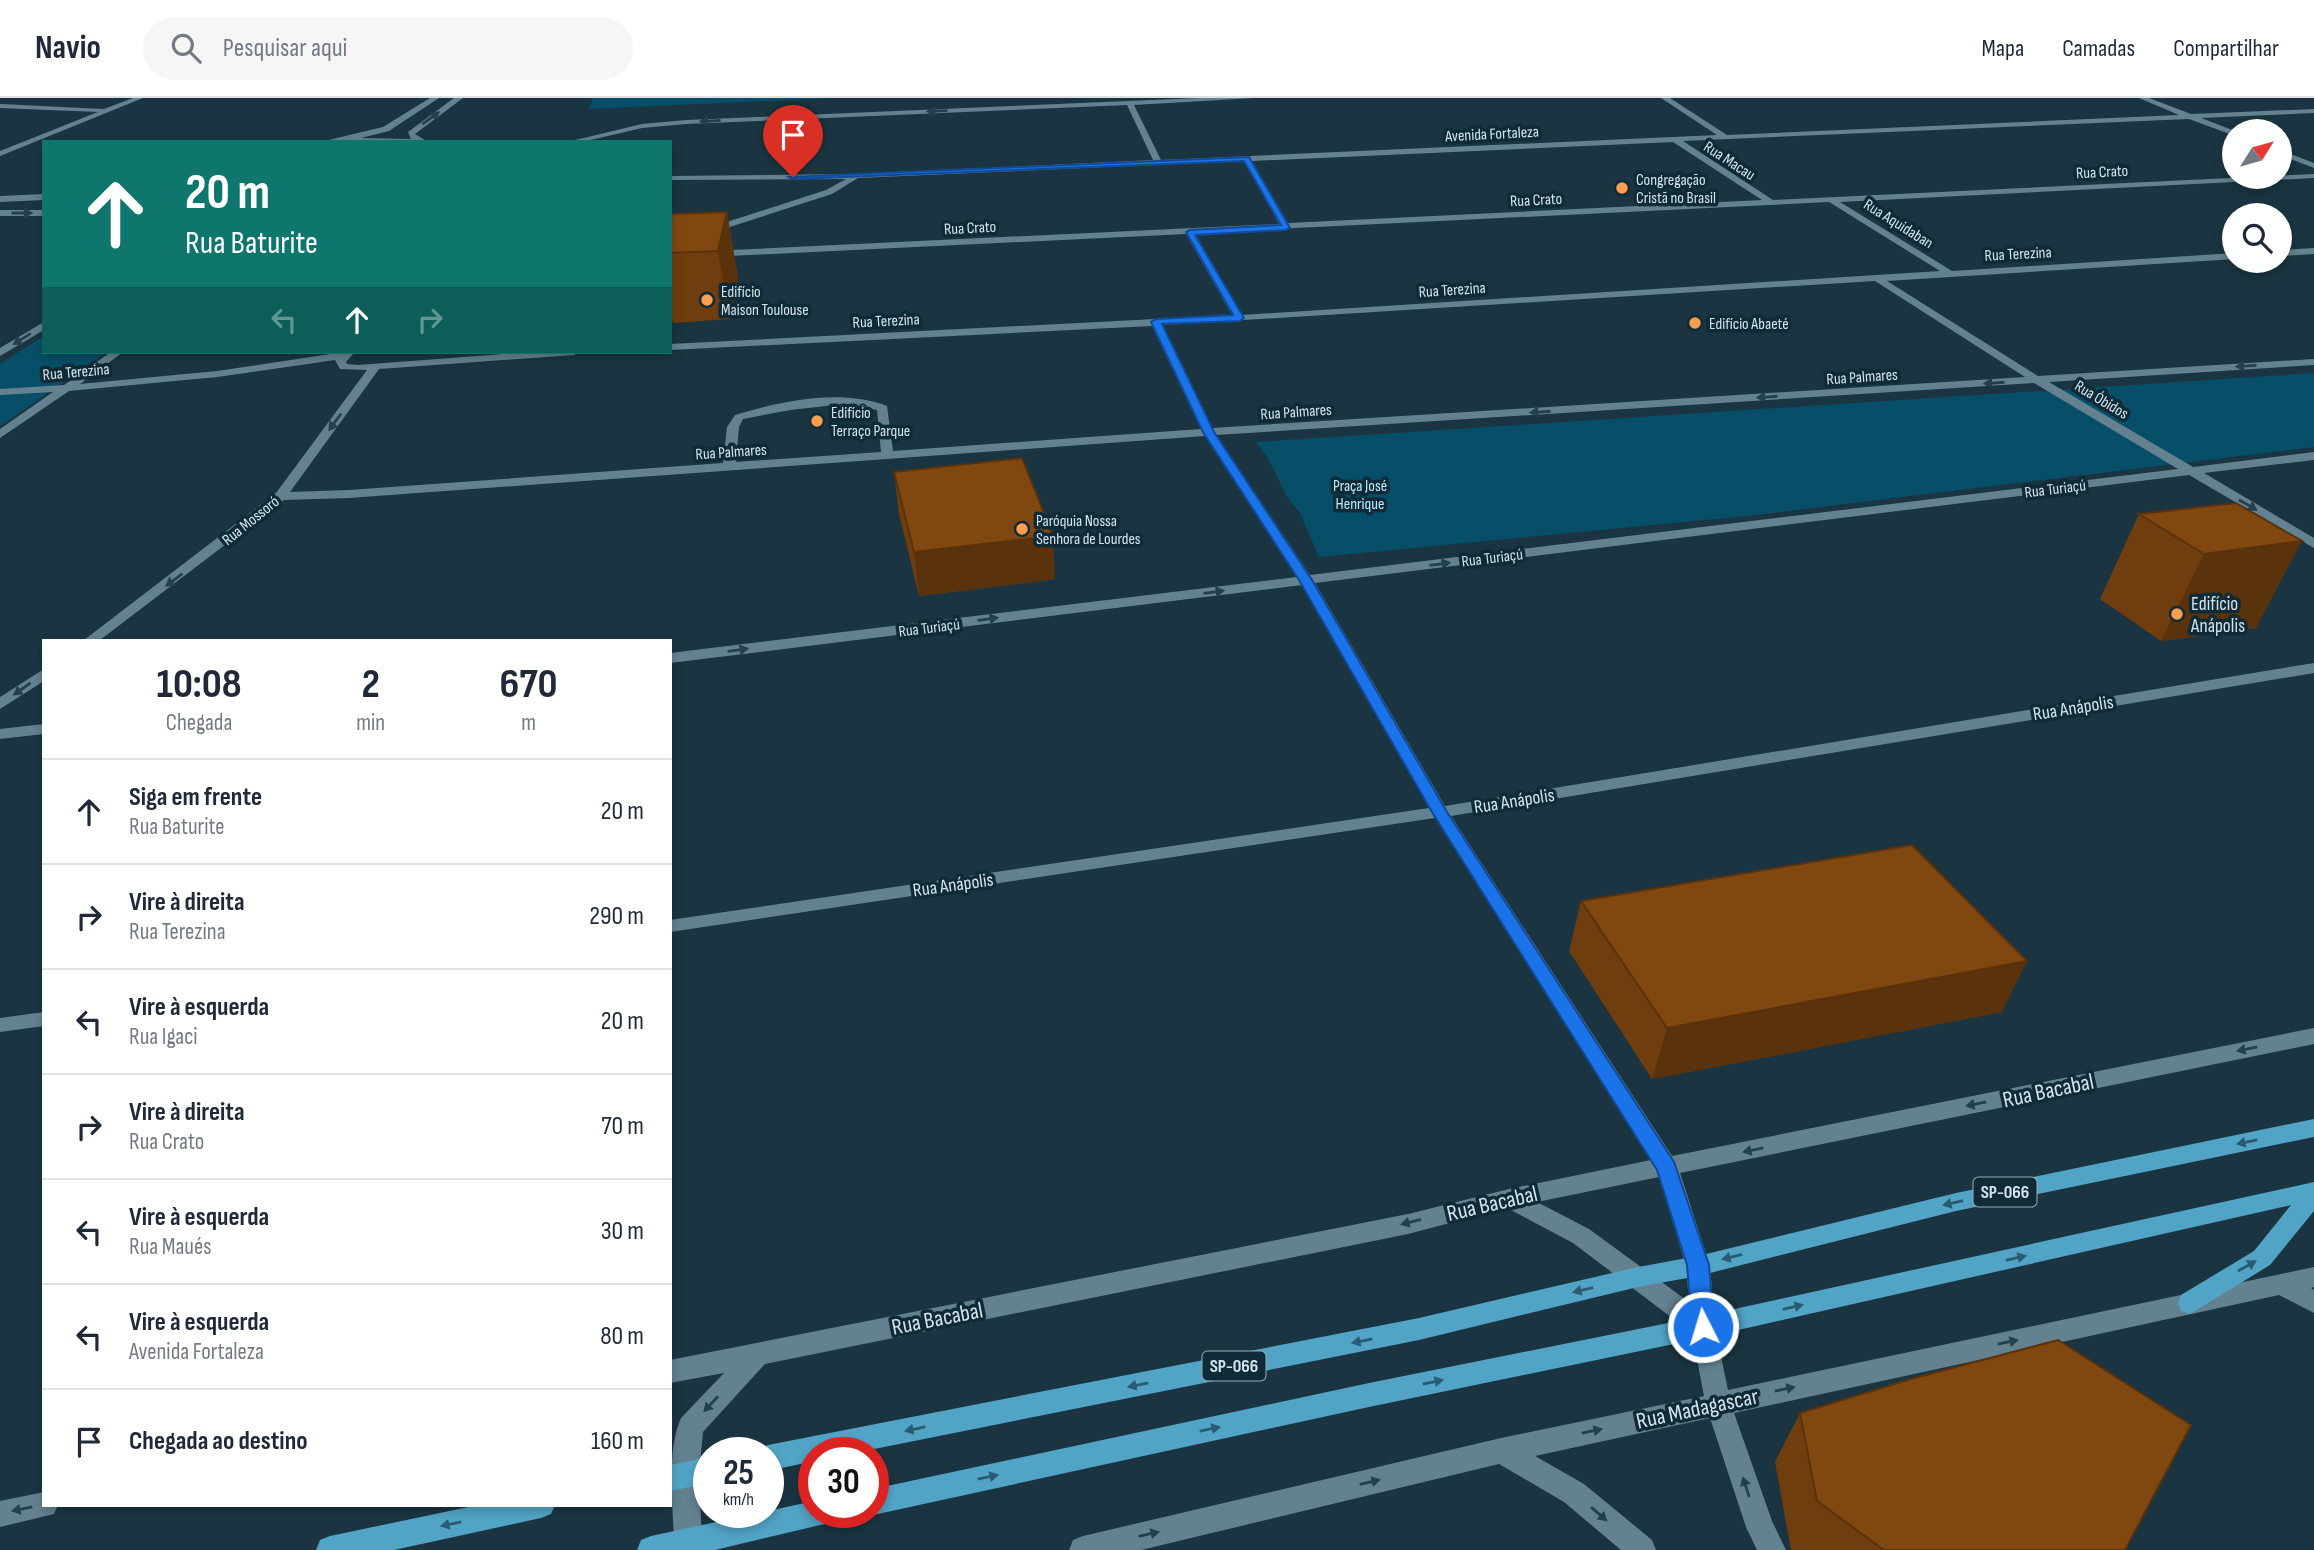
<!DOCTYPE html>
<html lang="pt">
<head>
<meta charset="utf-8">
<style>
  :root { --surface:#fff; --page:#f6f6f7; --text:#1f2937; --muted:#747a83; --line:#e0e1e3 }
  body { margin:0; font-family:"Sofia Sans Condensed",sans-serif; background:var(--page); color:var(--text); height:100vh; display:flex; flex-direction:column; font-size:26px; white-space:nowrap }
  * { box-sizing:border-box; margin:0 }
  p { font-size:23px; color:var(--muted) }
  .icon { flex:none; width:38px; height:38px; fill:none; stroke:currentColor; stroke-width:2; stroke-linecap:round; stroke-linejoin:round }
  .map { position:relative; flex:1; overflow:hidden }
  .side { position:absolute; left:42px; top:541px; width:630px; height:868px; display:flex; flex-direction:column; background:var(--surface); border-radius:0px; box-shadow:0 4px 10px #0003 }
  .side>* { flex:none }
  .top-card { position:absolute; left:42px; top:42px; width:630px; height:214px; border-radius:0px; box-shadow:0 4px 10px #0003; background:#0f766e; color:#fff; overflow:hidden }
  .needle { width:46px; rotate:53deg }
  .tools { position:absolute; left:2222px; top:21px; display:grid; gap:14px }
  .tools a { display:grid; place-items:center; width:70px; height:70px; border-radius:50%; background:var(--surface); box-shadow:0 4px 10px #0003; font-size:35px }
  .speed { position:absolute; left:693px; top:1339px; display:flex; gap:14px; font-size:35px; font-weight:700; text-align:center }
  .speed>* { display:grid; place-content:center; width:91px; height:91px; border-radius:50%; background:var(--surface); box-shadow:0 4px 10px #0003; line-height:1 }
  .speed small { font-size:18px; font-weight:400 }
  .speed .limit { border:10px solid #d22; background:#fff; color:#111 }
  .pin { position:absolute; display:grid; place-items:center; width:60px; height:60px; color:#fff; margin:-72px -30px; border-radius:50% 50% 50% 0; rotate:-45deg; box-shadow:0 0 7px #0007 }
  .pin .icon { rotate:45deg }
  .me { position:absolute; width:77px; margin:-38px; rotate:355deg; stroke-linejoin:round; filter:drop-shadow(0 0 5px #0008) }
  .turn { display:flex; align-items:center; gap:24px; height:147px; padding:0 28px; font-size:32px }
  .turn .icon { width:91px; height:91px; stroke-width:2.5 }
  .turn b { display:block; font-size:49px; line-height:60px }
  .lanes { display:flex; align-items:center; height:66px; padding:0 28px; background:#0003; justify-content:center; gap:35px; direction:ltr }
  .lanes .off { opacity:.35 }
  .eta { display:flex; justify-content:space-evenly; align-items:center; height:119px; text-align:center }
  .eta b { font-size:42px; font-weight:700; line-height:49px }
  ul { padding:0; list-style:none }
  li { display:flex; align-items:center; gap:21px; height:105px; padding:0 28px; border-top:2px solid var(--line) }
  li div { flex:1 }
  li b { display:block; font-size:26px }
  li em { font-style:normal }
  header { display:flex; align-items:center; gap:42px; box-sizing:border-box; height:98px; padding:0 35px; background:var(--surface); border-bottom:2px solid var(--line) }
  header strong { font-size:33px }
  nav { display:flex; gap:38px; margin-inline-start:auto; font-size:24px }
  .search { width:490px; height:63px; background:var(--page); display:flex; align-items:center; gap:18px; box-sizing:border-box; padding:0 24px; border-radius:38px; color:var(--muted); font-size:26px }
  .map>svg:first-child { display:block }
  .green { fill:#074f68 }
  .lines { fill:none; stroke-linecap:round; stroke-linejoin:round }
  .minor { fill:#64818f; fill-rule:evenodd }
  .major { fill:#52a4c6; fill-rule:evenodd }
  .wall { fill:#6f3d0e }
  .shaded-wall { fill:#5a320b }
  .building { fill:#814710; stroke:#5a320b; stroke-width:2 }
  .oneway { fill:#24404d }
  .oneway2 { fill:#2a5b70 }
  .route { fill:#1a73e8; stroke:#114b97; stroke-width:2 }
  .poi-dot { fill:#fb9e51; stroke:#0f2b37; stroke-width:2.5 }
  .labels { text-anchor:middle; stroke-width:7; stroke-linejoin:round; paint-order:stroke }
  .far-street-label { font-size:16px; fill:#d5e4ec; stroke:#0f2b37 }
  .far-poi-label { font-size:16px; fill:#d5e4ec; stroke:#0f2b37; text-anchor:start }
  .far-park-label { font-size:16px; fill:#bfeaff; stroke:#0f2b37 }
  .shield { fill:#0f2b37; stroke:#9aacb6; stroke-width:2 }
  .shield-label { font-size:18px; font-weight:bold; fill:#d5e4ec }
  .poi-label { font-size:19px; fill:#d5e4ec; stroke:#0f2b37; text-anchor:start }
  .street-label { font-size:19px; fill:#d5e4ec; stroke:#0f2b37 }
  .near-street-label { font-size:23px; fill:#d5e4ec; stroke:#0f2b37 }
</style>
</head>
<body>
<header>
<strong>Navio</strong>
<div class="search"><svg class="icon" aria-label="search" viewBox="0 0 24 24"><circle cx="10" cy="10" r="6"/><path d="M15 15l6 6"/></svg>Pesquisar aqui</div>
<nav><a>Mapa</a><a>Camadas</a><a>Compartilhar</a></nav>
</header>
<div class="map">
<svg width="2314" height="1452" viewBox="0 0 2314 1452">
  <rect width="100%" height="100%" fill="#1a3541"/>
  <path class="green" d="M593 0H833L589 11Z
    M44 238V254H106L0 328V266Z
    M2314 275V349L1747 418 1319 459 1300 415 1287 399 1269 362 1256 344Z"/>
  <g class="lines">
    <path class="minor" d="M133 0H143L0 58V53L98 14 0 10V6L104 11Z
      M430 0H439L389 33 361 40 411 41 408 34 454 0H463L415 36 428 44H320L383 29Z
      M1199 0H1254L1134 7 1161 62 1717 37 1661 0H1670L1727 37 2179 17 2139 0H2149L2191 16 2314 11V15L2201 20 2235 33V38L2189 21 1683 43 1773 102 2314 76V80L1840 104 1952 173 2235 155V161L1887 183 2038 278 2314 261V267L2049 284 2193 369 2314 354V362L2204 375 2314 440V450L2189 377 1315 485 1445 708 2314 565V575L1451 718 1672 1058 2314 930V946L1680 1075 1710 1168 1715 1229 1728 1292 2314 1169V1189L2311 1190 2314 1192V1215L2279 1197 1734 1315 1772 1423 1786 1452H1757L1746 1429 1710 1320 1535 1358 1584 1386 1652 1442 1656 1452H1621L1564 1404 1499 1366 1141 1452H1069L1073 1442 1083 1438 1501 1340 1704 1298 1692 1235 1573 1145 1507 1110 1408 1136 765 1266 703 1334 699 1376 702 1444 705 1452H677L674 1444C673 1408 666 1353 681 1320L724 1275 670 1285V1262L1408 1116 1509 1091 1651 1062 1435 720 670 834V822L1429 710 1302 487 670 565V555L1297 479 1205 338 349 400 284 402 100 542H84L276 395 367 272 340 271 335 262 217 279 69 293 0 340V331L53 294 0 297V291L64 287 111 254H123L80 286 217 273 344 254 353 256 346 264 347 266 358 267 530 254H579L574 257 379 271 290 394 349 392 723 365 727 329 735 317C780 303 841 290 887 308L893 353 1201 331 1152 228 670 252V246L1232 217 1186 136 709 159 704 156 709 153 1279 126 1244 63 858 80 832 96 708 136 705 135V131L826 92 846 81 670 82V78L858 76 1153 62 1127 7 686 26 642 30 582 44H567L642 26 686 22ZM1673 44 1762 102 1288 125 1252 63ZM1829 104 1940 173 1242 217 1195 135ZM1875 183 2025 279 1212 330 1163 227ZM2034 285 2178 371 1310 477 1216 337ZM835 307H855L877 312 881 354 736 364 739 329 743 321 790 312ZM1659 1079 1686 1168 1689 1204 1589 1131 1537 1104Z
      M2280 52 2314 65V70L2280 57Z
      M44 96V102L0 104V98Z
      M0 112H44V118H0Z
      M2314 150V156L2280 158V152Z
      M44 224V232L0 258V250Z
      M44 571V583L0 611V599Z
      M44 626V636L0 641V631Z
      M44 914V928L0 934V920Z
      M44 1394V1407H58L54 1416 0 1429V1403Z"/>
    <path class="major" d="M2314 1021V1039L1956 1113 1698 1178 1638 1189 1419 1242 859 1354H814V1363L768 1373V1354H757L768 1347 1419 1220 1638 1169 1698 1158 1956 1095Z
      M2314 1084V1113L2270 1167 2190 1216 2181 1213 2178 1205 2181 1197 2254 1153 2291 1107 1703 1240 1369 1309 873 1417 865 1414H873V1391L1369 1285 1703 1218Z
      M709 1359V1385L670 1393V1367Z
      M814 1403V1414H841L837 1423 715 1452H637L641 1442 651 1438Z
      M478 1407H555L551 1416 541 1420 394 1452H316L320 1442 330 1438Z"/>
  </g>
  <path class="wall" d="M727 114 738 180 730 221 673 225 670 211V122Z
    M894 374 1055 481 919 498 899 416Z
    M2236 405 2256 530 2161 543 2100 501 2139 416Z
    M1581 803 2002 914 1652 981 1569 853Z
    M1800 1315 2125 1452H1791L1775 1364Z"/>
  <path class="shaded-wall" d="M727 114 738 180 730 221 718 153Z
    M1053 438 1055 481 919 498 914 454Z
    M2302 443 2256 530 2161 543 2204 456Z
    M2027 863 2002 914 1652 981 1667 930Z"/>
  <path class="building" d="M727 114 718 153 670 155V122L672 116Z
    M1022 360 1053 438 914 454 894 374Z
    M2236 405 2302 443 2204 456 2139 416Z
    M1912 747 2027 863 1667 930 1581 803Z
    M2058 1242 2191 1327 2125 1452H1884L1817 1403 1800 1315 1911 1281Z"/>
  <defs><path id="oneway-solid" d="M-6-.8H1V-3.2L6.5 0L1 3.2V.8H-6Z" transform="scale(1.75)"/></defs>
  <g class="oneway">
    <use href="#oneway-solid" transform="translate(937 13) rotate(178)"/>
    <use href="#oneway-solid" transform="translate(431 20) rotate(-36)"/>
    <use href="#oneway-solid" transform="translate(710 23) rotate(177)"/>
    <use href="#oneway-solid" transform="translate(22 115)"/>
    <use href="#oneway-solid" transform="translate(22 241) rotate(148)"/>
    <use href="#oneway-solid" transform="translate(2246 268) rotate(176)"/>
    <use href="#oneway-solid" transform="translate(1994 285) rotate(176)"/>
    <use href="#oneway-solid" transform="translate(1767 299) rotate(176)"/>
    <use href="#oneway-solid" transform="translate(1540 314) rotate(176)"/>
    <use href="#oneway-solid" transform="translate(335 324) rotate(126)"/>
    <use href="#oneway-solid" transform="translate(2248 407) rotate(30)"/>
    <use href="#oneway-solid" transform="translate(1440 466) rotate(-7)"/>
    <use href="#oneway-solid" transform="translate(174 482) rotate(143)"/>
    <use href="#oneway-solid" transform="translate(1214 494) rotate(-7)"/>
    <use href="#oneway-solid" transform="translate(988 521) rotate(-7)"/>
    <use href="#oneway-solid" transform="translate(738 552) rotate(-7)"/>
    <use href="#oneway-solid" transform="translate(22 591) rotate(145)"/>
    <use href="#oneway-solid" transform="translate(2247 951) rotate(168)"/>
    <use href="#oneway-solid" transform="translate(1976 1006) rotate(168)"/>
    <use href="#oneway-solid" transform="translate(1753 1052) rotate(168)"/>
    <use href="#oneway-solid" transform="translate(1411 1124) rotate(166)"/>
    <use href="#oneway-solid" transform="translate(2008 1244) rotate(-12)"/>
    <use href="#oneway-solid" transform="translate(1785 1291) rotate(-12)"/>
    <use href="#oneway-solid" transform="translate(711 1306) rotate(133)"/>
    <use href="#oneway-solid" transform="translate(1592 1333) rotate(-12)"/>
    <use href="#oneway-solid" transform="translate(1370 1384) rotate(-13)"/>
    <use href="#oneway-solid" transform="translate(1746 1389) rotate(-108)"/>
    <use href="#oneway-solid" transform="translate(22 1411) rotate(168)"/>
    <use href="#oneway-solid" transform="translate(1599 1416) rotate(41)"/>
    <use href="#oneway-solid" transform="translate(1149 1436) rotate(-13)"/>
  </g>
  <g class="oneway2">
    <use href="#oneway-solid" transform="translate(2247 1044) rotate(168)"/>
    <use href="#oneway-solid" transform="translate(1953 1105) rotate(167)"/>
    <use href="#oneway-solid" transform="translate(1732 1159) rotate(166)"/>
    <use href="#oneway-solid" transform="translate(2016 1160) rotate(-13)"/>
    <use href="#oneway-solid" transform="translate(2247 1168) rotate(-29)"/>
    <use href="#oneway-solid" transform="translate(1583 1192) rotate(167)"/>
    <use href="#oneway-solid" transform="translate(1793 1209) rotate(-13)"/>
    <use href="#oneway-solid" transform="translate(1362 1243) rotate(168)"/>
    <use href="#oneway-solid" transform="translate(1433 1284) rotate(-12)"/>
    <use href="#oneway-solid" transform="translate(1138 1287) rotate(169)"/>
    <use href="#oneway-solid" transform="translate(915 1331) rotate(169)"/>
    <use href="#oneway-solid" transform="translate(1210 1331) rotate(-12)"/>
    <use href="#oneway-solid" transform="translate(988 1379) rotate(-12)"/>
    <use href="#oneway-solid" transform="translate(451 1426) rotate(168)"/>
  </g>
  <path class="route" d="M1249 59 1290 130 1286 132 1195 137 1244 220 1240 223 1162 226 1214 334 1312 482 1447 714 1674 1064 1709 1167 1714 1229 1711 1236 1703 1239 1695 1236 1692 1229 1687 1167 1657 1072 1432 714 1299 482 1203 334 1151 224 1156 221 1233 217 1186 134 1190 132 1281 127 1244 63 793 81 789 79Z"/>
  <g class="poi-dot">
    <circle cx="1622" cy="90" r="7"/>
    <circle cx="707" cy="202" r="7"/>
    <circle cx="1695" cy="225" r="7"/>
    <circle cx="817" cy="323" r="7"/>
    <circle cx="1022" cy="431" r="7"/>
    <circle cx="2177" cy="516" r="7"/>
  </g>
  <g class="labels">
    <g class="far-street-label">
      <text transform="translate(1492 35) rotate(-3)" y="6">Avenida Fortaleza</text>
      <text transform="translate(1730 62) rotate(33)" y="6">Rua Macau</text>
      <text transform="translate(2102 73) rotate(-3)" y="6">Rua Crato</text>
      <text transform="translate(1536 101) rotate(-3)" y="6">Rua Crato</text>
      <text transform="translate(1899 125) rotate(32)" y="6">Rua Aquidaban</text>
      <text transform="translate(970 129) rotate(-3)" y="6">Rua Crato</text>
      <text transform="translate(2018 155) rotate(-3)" y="6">Rua Terezina</text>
      <text transform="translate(1452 191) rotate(-4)" y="6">Rua Terezina</text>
      <text transform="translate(886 222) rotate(-3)" y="6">Rua Terezina</text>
      <text transform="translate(76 273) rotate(-5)" y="6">Rua Terezina</text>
      <text transform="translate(1862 278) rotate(-4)" y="6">Rua Palmares</text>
      <text transform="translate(2102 301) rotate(31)" y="6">Rua Óbidos</text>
      <text transform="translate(1296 313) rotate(-4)" y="6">Rua Palmares</text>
      <text transform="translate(731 353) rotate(-4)" y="6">Rua Palmares</text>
      <text transform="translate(2055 390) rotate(-7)" y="6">Rua Turiaçú</text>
      <text transform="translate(250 422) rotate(-39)" y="6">Rua Mossoró</text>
      <text transform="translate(1492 459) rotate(-7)" y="6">Rua Turiaçú</text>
      <text transform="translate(929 529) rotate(-7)" y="6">Rua Turiaçú</text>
    </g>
    <g class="far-poi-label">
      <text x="1636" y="87">Congregação<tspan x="1636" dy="18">Cristã no Brasil</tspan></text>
      <text x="721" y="199">Edifício<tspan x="721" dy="18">Maison Toulouse</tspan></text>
      <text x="1709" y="231">Edifício Abaeté</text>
      <text x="831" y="320">Edifício<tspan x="831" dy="18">Terraço Parque</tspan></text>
      <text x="1036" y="428">Paróquia Nossa<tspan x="1036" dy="18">Senhora de Lourdes</tspan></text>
    </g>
    <g class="far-park-label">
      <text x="1360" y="393">Praça José<tspan x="1360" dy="18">Henrique</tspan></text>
    </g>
    <g class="shield">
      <rect x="1973.5" y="1079.5" width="63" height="29" rx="5"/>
      <rect x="1202.5" y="1253.5" width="63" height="29" rx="5"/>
    </g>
    <g class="shield-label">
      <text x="2005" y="1100">SP-066</text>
      <text x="1234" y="1274">SP-066</text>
    </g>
    <g class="poi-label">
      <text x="2191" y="512">Edifício<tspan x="2191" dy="22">Anápolis</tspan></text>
    </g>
    <g class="street-label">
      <text transform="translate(2073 609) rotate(-9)" y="7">Rua Anápolis</text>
      <text transform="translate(1514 702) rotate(-9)" y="7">Rua Anápolis</text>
      <text transform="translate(953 786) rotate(-8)" y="7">Rua Anápolis</text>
    </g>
    <g class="near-street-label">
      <text transform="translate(2048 992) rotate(-12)" y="8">Rua Bacabal</text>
      <text transform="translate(1492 1105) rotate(-13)" y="8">Rua Bacabal</text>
      <text transform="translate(937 1220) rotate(-11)" y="8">Rua Bacabal</text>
      <text transform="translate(1697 1310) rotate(-12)" y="8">Rua Madagascar</text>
    </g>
  </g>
</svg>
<div class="tools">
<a><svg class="needle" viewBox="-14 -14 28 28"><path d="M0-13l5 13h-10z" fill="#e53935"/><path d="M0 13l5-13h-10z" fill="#747a83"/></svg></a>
<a><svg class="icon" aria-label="search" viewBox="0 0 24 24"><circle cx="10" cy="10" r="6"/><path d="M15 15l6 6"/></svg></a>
</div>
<div class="speed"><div>25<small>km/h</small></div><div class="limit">30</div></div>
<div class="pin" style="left:793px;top:79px;background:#d93025"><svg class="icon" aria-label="arrive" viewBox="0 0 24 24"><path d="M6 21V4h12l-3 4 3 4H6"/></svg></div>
<svg class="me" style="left:1703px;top:1229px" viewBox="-20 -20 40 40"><circle r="17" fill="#1a73e8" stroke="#fff" stroke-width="3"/><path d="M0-11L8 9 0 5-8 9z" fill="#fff"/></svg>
<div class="top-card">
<div class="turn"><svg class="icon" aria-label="ahead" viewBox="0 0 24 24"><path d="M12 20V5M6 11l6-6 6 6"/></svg><div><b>20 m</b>Rua Baturite</div></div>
<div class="lanes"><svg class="icon off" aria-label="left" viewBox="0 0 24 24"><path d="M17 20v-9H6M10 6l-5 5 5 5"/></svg><svg class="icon" aria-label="ahead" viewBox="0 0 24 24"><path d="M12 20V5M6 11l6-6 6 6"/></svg><svg class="icon off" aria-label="right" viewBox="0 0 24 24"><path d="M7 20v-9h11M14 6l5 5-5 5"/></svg></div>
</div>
<section class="side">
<div class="eta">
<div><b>10:08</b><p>Chegada</p></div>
<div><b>2</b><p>min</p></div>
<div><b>670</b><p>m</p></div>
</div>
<ul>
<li><svg class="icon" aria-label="ahead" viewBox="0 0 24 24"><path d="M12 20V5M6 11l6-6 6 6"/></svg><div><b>Siga em frente</b><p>Rua Baturite</p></div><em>20 m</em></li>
<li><svg class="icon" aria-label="right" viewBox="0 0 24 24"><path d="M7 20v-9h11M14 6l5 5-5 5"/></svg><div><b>Vire à direita</b><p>Rua Terezina</p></div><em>290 m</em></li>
<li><svg class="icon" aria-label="left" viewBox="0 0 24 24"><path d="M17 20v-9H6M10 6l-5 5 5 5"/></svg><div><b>Vire à esquerda</b><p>Rua Igaci</p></div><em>20 m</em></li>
<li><svg class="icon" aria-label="right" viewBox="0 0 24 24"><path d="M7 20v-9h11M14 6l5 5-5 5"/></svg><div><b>Vire à direita</b><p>Rua Crato</p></div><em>70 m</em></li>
<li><svg class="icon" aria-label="left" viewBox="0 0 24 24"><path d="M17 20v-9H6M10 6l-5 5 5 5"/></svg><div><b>Vire à esquerda</b><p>Rua Maués</p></div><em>30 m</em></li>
<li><svg class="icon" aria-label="left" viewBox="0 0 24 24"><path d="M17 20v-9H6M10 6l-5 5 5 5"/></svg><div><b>Vire à esquerda</b><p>Avenida Fortaleza</p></div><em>80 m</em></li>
<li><svg class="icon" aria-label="arrive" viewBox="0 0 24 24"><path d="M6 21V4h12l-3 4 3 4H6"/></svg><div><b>Chegada ao destino</b></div><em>160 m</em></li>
</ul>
</section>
</div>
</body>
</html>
